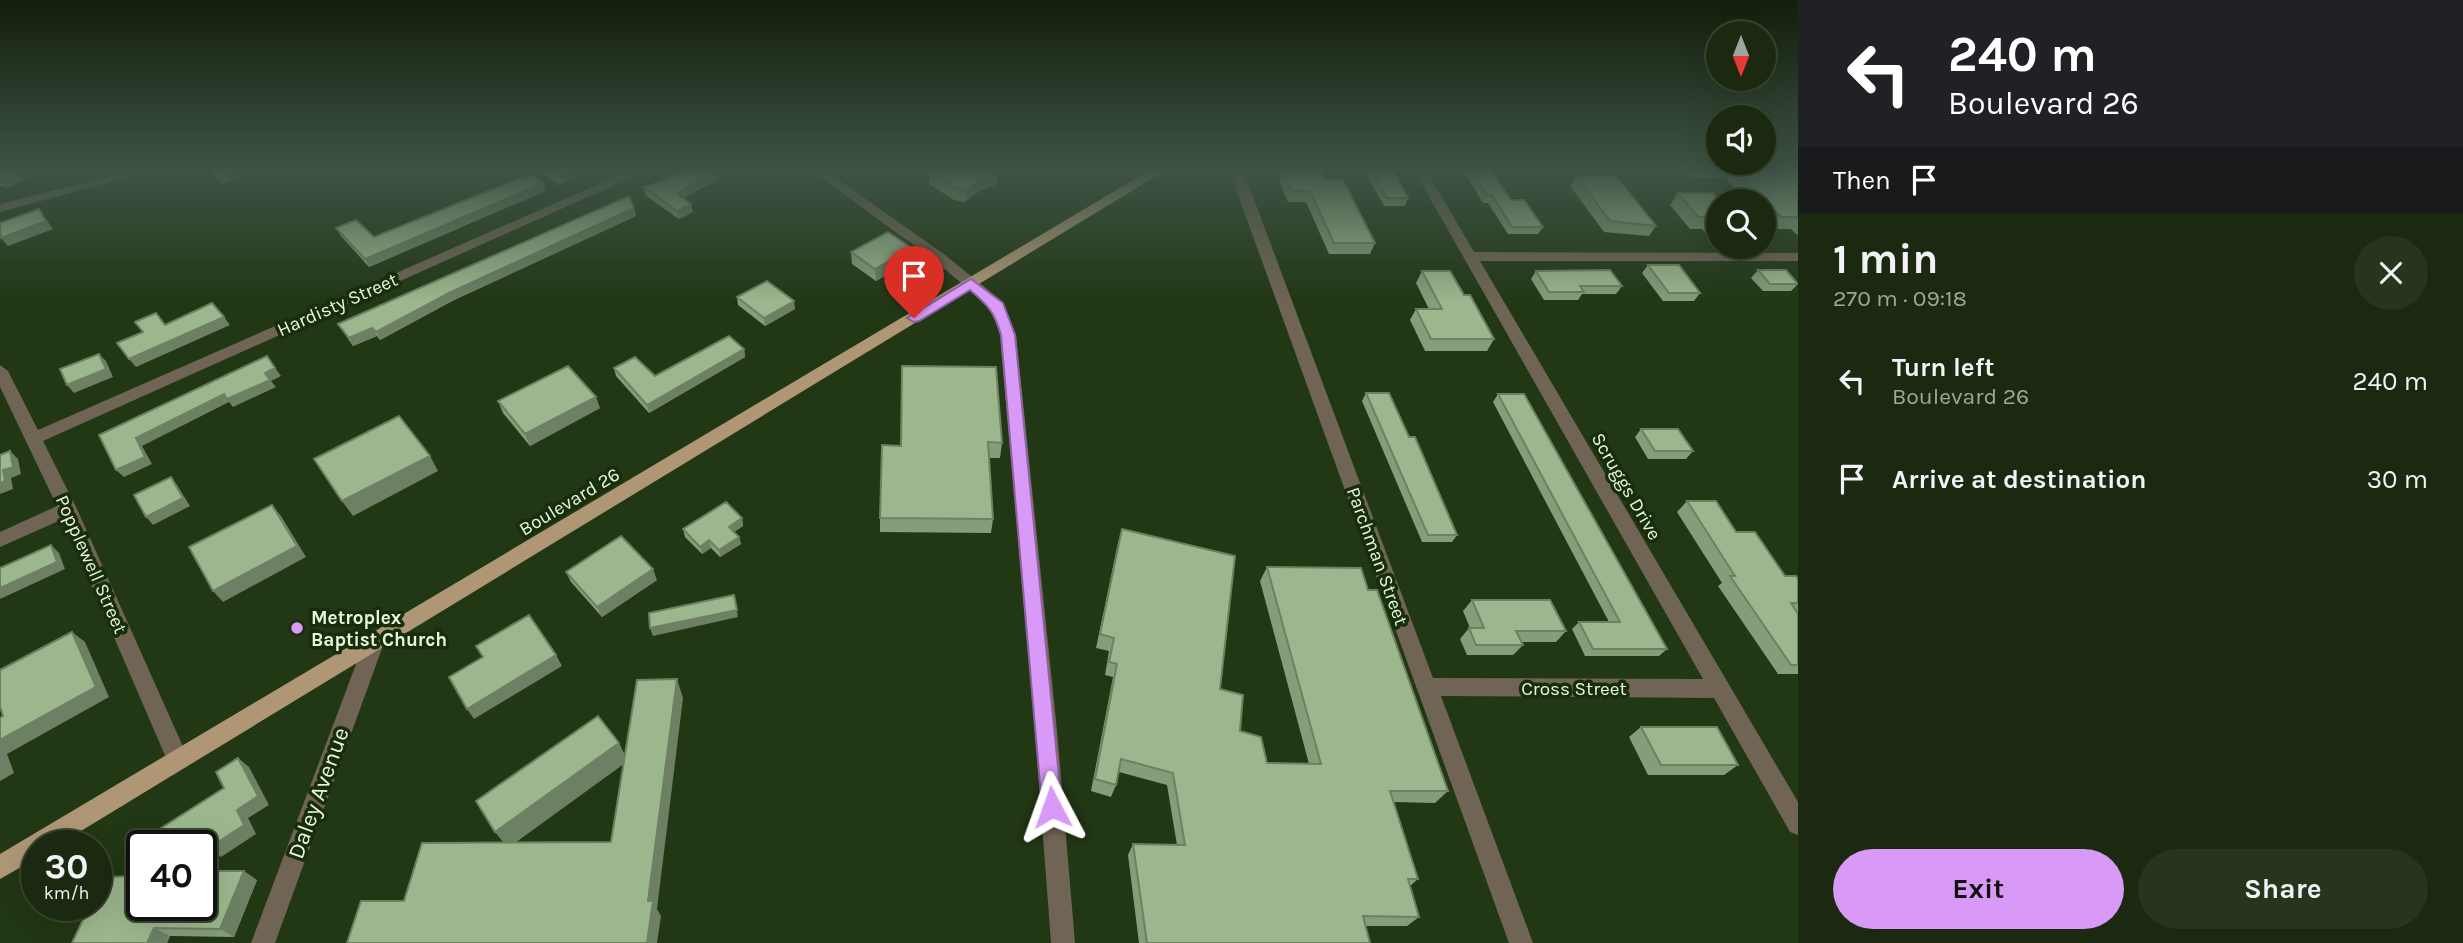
<!DOCTYPE html>
<html lang="en">
<head>
<meta charset="utf-8">
<style>
  :root { --surface:#1a290f; --page:#27351d; --text:#f1f3f6; --muted:#9fa69e; --line:#38452f; --accent:#d99af7 }
  body { margin:0; font-family:Karla,sans-serif; background:var(--page); color:var(--text); height:100vh; display:flex; flex-direction:column; font-size:26px; white-space:nowrap }
  * { box-sizing:border-box; margin:0 }
  p { font-size:23px; color:var(--muted) }
  .icon { flex:none; width:38px; height:38px; fill:none; stroke:currentColor; stroke-width:2; stroke-linecap:round; stroke-linejoin:round }
  .map { position:relative; flex:1; overflow:hidden }
  .panel { display:flex; flex-direction:column; background:var(--surface); width:665px }
  .panel>* { flex:none }
  .guide { background:#202124; color:#fff; overflow:hidden }
  .needle { width:46px; rotate:180deg }
  .buttons { position:absolute; left:1706px; top:21px; display:grid; gap:14px }
  .buttons a { display:grid; place-items:center; width:70px; height:70px; border-radius:50%; background:var(--surface); box-shadow:0 7px 28px #0002,0 0 0 2px var(--line); font-size:35px }
  .speed { position:absolute; left:21px; top:830px; display:flex; gap:14px; font-size:35px; font-weight:700; text-align:center }
  .speed>* { display:grid; place-content:center; width:91px; height:91px; border-radius:50%; background:var(--surface); box-shadow:0 7px 28px #0002,0 0 0 2px var(--line); line-height:1 }
  .speed small { font-size:18px; font-weight:400 }
  .speed .limit { border:4px solid #111; border-radius:10px; background:#fff; color:#111 }
  .pin { position:absolute; display:grid; place-items:center; width:60px; height:60px; color:#fff; margin:-72px -30px; border-radius:50% 50% 50% 0; rotate:-45deg; box-shadow:0 0 7px #0007 }
  .pin .icon { rotate:45deg }
  .me { position:absolute; width:77px; margin:-38px; rotate:356deg; stroke-linejoin:round; filter:drop-shadow(0 0 5px #0008) }
  .turn { display:flex; align-items:center; gap:24px; height:147px; padding:0 35px; font-size:32px }
  .turn .icon { width:91px; height:91px; stroke-width:2.5 }
  .turn b { display:block; font-size:49px; line-height:60px }
  .then { display:flex; align-items:center; height:66px; padding:0 35px; background:#0003; gap:14px; font-size:26px }
  .round { display:grid; place-items:center; flex:none; width:74px; height:74px; border-radius:37px; background:var(--page) }
  .summary { display:flex; align-items:center; justify-content:space-between; height:119px; padding:0 35px }
  h1 { font-size:42px; font-weight:700; line-height:52px }
  .button { display:flex; gap:14px; margin-top:auto; padding:14px 35px }
  .button a { flex:1; height:80px; border-radius:42px; background:var(--accent); color:#111; font-size:28px; font-weight:700; line-height:80px; text-align:center }
  .button a+a { background:var(--page); color:var(--text) }
  ul { padding:0; list-style:none }
  li { display:flex; align-items:center; gap:21px; height:98px; padding:0 35px }
  li div { flex:1 }
  li b { display:block; font-size:26px }
  li em { font-style:normal }
  main { display:flex; flex:1; min-height:0 }
  .map>svg:first-child { display:block }
  .lines { fill:none; stroke-linecap:round; stroke-linejoin:round }
  .minor { fill:#706454; fill-rule:evenodd }
  .major { fill:#af9776; fill-rule:evenodd }
  .wall { fill:#869d7a }
  .shaded-wall { fill:#6d8063 }
  .building { fill:#9cb78e; stroke:#6d8063; stroke-width:2 }
  .route { fill:#d99af7; stroke:#8d64a1; stroke-width:2 }
  .poi-dot { fill:#d99af7; stroke:#182d09; stroke-width:2.5 }
  .labels { text-anchor:middle; stroke-width:7; stroke-linejoin:round; paint-order:stroke }
  .street-label { font-size:19px; fill:#e8f6e0; stroke:#182d09 }
  .poi-label { font-size:19px; font-weight:bold; fill:#e8f6e0; stroke:#182d09; text-anchor:start }
  .near-street-label { font-size:23px; fill:#e8f6e0; stroke:#182d09 }
</style>
</head>
<body>
<main>
<div class="map">
<svg width="1798" height="943" viewBox="0 0 1798 943">
  <rect width="100%" height="100%" fill="#223714"/>
  <g class="lines">
    <path class="minor" d="M135 170H156L0 212V204Z
      M631 170H648L43 441 77 509 189 760 186 767 178 770 170 767 63 519 0 547V532L57 506 0 387V365L8 371 38 430Z
      M811 170H825L945 255 1003 302 1016 335 1057 730 1075 943H1051L1035 730 1000 335 991 308 935 261Z
      M1229 170H1243L1433 678 1703 679 1414 170H1426L1474 252 1798 253V261H1480L1798 802V835L1790 832 1714 698 1441 696 1533 943H1509Z
      M374 634 381 637 384 643 275 943H251L364 643 367 637Z"/>
    <path class="major" d="M1150 170H1166L58 845H37V858L0 879V854Z"/>
  </g>
  <path class="wall" d="M0 170 31 175 8 188 0 186Z
    M209 170H256L221 184Z
    M540 170H593L559 185Z
    M925 170H994L997 184 980 190 965 202 954 200 929 184 930 177 925 174Z
    M1283 170 1325 180 1375 243 1370 254H1329L1306 202H1288L1279 181Z
    M1364 170H1393L1408 198 1405 206H1384Z
    M1463 170H1495L1493 173 1511 200 1543 227 1538 234H1508L1488 203H1483Z
    M1685 170H1798V235L1796 234 1791 229H1771L1764 221V201H1746L1725 178H1692Z
    M1576 176 1656 226 1649 236 1604 232 1570 186Z
    M721 178 685 197 686 199 685 200 693 212 679 219 645 195 644 187Z
    M543 183 545 191 369 267 341 236 336 228 374 237Z
    M1678 193 1718 201V236H1708L1702 229H1690L1670 205Z
    M636 216 454 300 380 340 377 336 353 346 338 324Z
    M851 252 912 260 876 281 852 264Z
    M1648 265 1700 293 1694 301H1663L1642 273Z
    M1758 270 1798 284 1791 291H1763L1751 278Z
    M1422 271 1464 295 1494 339 1487 351H1425L1410 320 1416 309H1429L1416 283Z
    M1536 271 1622 286 1616 294H1582L1578 300H1544L1531 279Z
    M737 297 795 309 765 326 738 305Z
    M744 349 745 357 649 413 616 376 614 368 655 376Z
    M902 366 1002 443 1000 458H989L993 519 991 533 880 532V518L901 446Z
    M1366 393 1409 437 1457 535 1452 542H1422L1362 401Z
    M1498 394 1667 649 1659 656H1585L1572 629 1579 622H1609L1493 402Z
    M498 401 600 408 530 446 503 413Z
    M1641 429 1693 451 1686 459H1648L1635 437Z
    M1687 501 1736 532 1785 576 1798 579V674H1778L1718 586 1722 583 1677 512Z
    M742 518 743 526 734 532 739 537 741 544 720 557 711 548 702 554 685 537 683 529Z
    M1122 529 1220 689 1240 731 1267 763 1309 764 1260 581 1267 567 1368 590 1448 791 1435 803 1394 802 1418 879 1410 886 1419 917 1407 926H1365L1370 943H1139L1128 855 1133 844 1177 845 1167 785 1119 772 1116 785 1111 797 1091 791 1113 677 1105 675 1109 651 1096 648 1118 543Z
    M566 572 657 580 602 617 571 582Z
    M1472 600 1566 631 1556 642H1521L1523 645 1513 655H1467L1460 639 1469 628H1470L1463 611Z
    M1641 727 1738 765 1724 775H1648L1629 737Z
    M257 880 234 937 170 936 167 943H72Z"/>
  <path class="shaded-wall" d="M20 170H27L31 175 8 188 2 181Z
    M233 170H256L221 184 216 176Z
    M573 170H593L559 185 557 177Z
    M719 170 721 178 685 197 686 199 679 202 678 194 682 190Z
    M998 172 997 184 980 190 965 202 966 191 981 178Z
    M543 183 545 191 369 267 365 259Z
    M691 204 693 212 679 219 677 211Z
    M634 208 636 216 454 300 380 340 376 332 451 292Z
    M39 209 53 229 8 246 1 238Z
    M912 248V260L876 281 875 269Z
    M794 301 795 309 765 326 764 318Z
    M224 317 230 325 136 367 129 359Z
    M372 328 377 336 353 346 349 338Z
    M744 349 745 357 649 413 647 405Z
    M99 354 106 361 113 377 74 393 67 385Z
    M275 368 281 376 271 381 276 387 233 407 229 402 142 446 152 464 124 477 116 470 136 438Z
    M596 397 600 408 530 446 525 434Z
    M10 451 18 459 21 474 11 478 13 489 0 494V483Z
    M430 456 438 471 353 516 342 501Z
    M171 477 177 485 190 506 153 525 146 517Z
    M272 505 281 516 306 557 223 602 213 591Z
    M742 518 743 526 731 534 729 527Z
    M739 537 741 544 720 557 719 550Z
    M709 540 711 548 702 554 700 547Z
    M51 545 59 553 65 569 0 599V588Z
    M653 569 657 580 602 617 597 607Z
    M734 595 738 617 653 636 650 628Z
    M72 632 85 642 109 697 7 754 14 773 0 781V740Z
    M556 655 562 666 474 719 467 709Z
    M677 679 683 698 657 909 661 916 657 943H647L648 901Z
    M619 743 628 761 508 848 495 832Z
    M238 758 249 767 269 805 248 818 256 834 221 857 209 848 237 810Z
    M202 833 214 841 201 850V845H182Z
    M244 871 257 880 234 937 220 929Z
    M154 928 170 936 167 943H147Z"/>
  <path class="building" d="M0 170H20L2 181 0 180Z
    M211 170H233L216 176Z
    M547 170H573L557 177Z
    M685 170H719L682 190 684 191 678 194 691 204 677 211 644 187 667 179Z
    M932 170H994L998 172 981 178 966 191 955 188 930 173Z
    M1283 170H1320L1325 180H1343L1375 243H1334L1310 191H1292Z
    M1371 170H1393L1408 198H1387Z
    M1472 170H1491L1511 200H1524L1543 227H1512L1492 195H1487Z
    M1736 170H1798V217H1781Z
    M531 174 543 183 365 259 336 228 356 220 374 237Z
    M1576 176H1616L1656 226 1610 221Z
    M1678 193H1713L1720 201H1718V224H1717L1711 217H1698Z
    M629 196 634 208 451 292 376 332 372 328 349 338 338 324Z
    M39 209 46 221 1 238 0 223Z
    M888 232 912 248 875 269 851 252Z
    M1648 265H1679L1700 293H1669Z
    M1610 270 1622 286H1580L1584 292H1549L1536 271Z
    M1758 270H1786L1798 284H1770Z
    M1422 271H1450L1464 295H1470L1494 339H1431L1416 309H1442Z
    M767 281 794 301 764 318 737 297Z
    M212 303 224 317 129 359 117 343 143 332 135 322 156 313 165 325Z
    M729 336 744 349 647 405 614 368 635 357 655 376Z
    M99 354 106 369 67 385 60 369Z
    M267 356 275 368 265 373 270 380 227 399 224 394 136 438 145 457 116 470 99 435Z
    M568 366 596 397 525 434 498 401Z
    M902 366 996 367 1002 443 988 442 993 519 880 518 882 445 901 446Z
    M1366 393H1389L1409 437H1415L1457 535H1428Z
    M1498 394H1524L1667 649H1593L1579 622H1620Z
    M399 416 430 456 342 501 314 459Z
    M1641 429H1678L1693 451H1655Z
    M10 451 13 467 3 470 5 481 0 483V455Z
    M171 477 183 498 146 517 134 495Z
    M1687 501H1716L1736 532H1755L1785 576H1796L1798 579V603H1791L1798 614V665H1791L1730 576H1735Z
    M726 502 742 518 729 527 739 537 719 550 709 540 700 547 683 529Z
    M272 505 297 546 213 591 189 547Z
    M1122 529 1235 556 1220 689 1243 695 1240 731 1261 737 1267 763 1321 764 1267 567 1361 568 1368 590H1377L1448 791H1390L1418 879H1408L1419 917 1363 916 1370 943H1147L1133 844 1185 845 1173 773 1121 759 1116 785 1095 779 1117 664 1109 662 1114 638 1100 634Z
    M621 536 653 569 597 607 566 572Z
    M51 545 57 562 0 588V568Z
    M734 595 737 610 650 628 649 613Z
    M1472 600H1550L1566 631H1516L1523 645H1476L1469 628H1484Z
    M529 615 556 655 467 709 449 677 483 657 476 646Z
    M72 632 96 687 0 740V718L3 716 0 706V670Z
    M677 679 648 901H653L647 943H347L361 901H404L422 843 611 842 637 680Z
    M598 716 619 743 495 832 476 801Z
    M1641 727H1717L1738 765H1661Z
    M238 758 258 796 237 810 244 825 209 848 202 833 182 845H157L152 834 224 788 216 772Z
    M201 871H244L220 929 154 928 147 943H72L90 905H96V891L103 877 142 876V905H201Z"/>
  <linearGradient id="sky" x2="0" y2="1"><stop stop-color="#131e0b"/><stop offset="0.56" stop-color="#3e5345"/><stop offset="1" stop-color="#3e5345" stop-opacity="0"/></linearGradient>
  <rect width="1798" height="302" fill="url(#sky)"/>
  <path class="route" d="M971 279 1003 303 1015 335 1062 807 1059 814 1052 817 1045 814 1042 807 1001 335C995 313 988 305 970 290L919 321 914 322 907 318Z"/>
  <circle class="poi-dot" cx="297" cy="628" r="7"/>
  <g class="labels">
    <g class="street-label">
      <text transform="translate(337 304) rotate(-24)" y="7">Hardisty Street</text>
      <text transform="translate(1627 486) rotate(60)" y="7">Scruggs Drive</text>
      <text transform="translate(569 501) rotate(-31)" y="7">Boulevard 26</text>
      <text transform="translate(1378 556) rotate(70)" y="7">Parchman Street</text>
      <text transform="translate(92 564) rotate(66)" y="7">Popplewell Street</text>
      <text x="1574" y="695">Cross Street</text>
    </g>
    <g class="poi-label">
      <text x="311" y="624">Metroplex<tspan x="311" dy="22">Baptist Church</tspan></text>
    </g>
    <g class="near-street-label">
      <text transform="translate(318 793) rotate(-70)" y="8">Daley Avenue</text>
    </g>
  </g>
</svg>
<div class="buttons">
<a><svg class="needle" viewBox="-14 -14 28 28"><path d="M0-13l5 13h-10z" fill="#e53935"/><path d="M0 13l5-13h-10z" fill="#9fa69e"/></svg></a>
<a><svg class="icon" aria-label="sound" viewBox="0 0 24 24"><path d="M4 9h4l5-4v14l-5-4H4zM17 9q2 3 0 6"/></svg></a>
<a><svg class="icon" aria-label="search" viewBox="0 0 24 24"><circle cx="10" cy="10" r="6"/><path d="M15 15l6 6"/></svg></a>
</div>
<div class="speed"><div>30<small>km/h</small></div><div class="limit">40</div></div>
<div class="pin" style="left:914px;top:318px;background:#d93025"><svg class="icon" aria-label="arrive" viewBox="0 0 24 24"><path d="M6 21V4h12l-3 4 3 4H6"/></svg></div>
<svg class="me" style="left:1052px;top:807px" viewBox="-20 -20 40 40"><path d="M0-17L14 15 0 8-14 15z" fill="#d99af7" stroke="#fff" stroke-width="4"/></svg>
</div>
<section class="panel">
<div class="guide">
<div class="turn"><svg class="icon" aria-label="left" viewBox="0 0 24 24"><path d="M17 20v-9H6M10 6l-5 5 5 5"/></svg><div><b>240 m</b>Boulevard 26</div></div>
<div class="then">Then<svg class="icon" aria-label="arrive" viewBox="0 0 24 24"><path d="M6 21V4h12l-3 4 3 4H6"/></svg></div>
</div>
<div class="summary"><div><h1>1 min</h1><p>270 m · 09:18</p></div><a class="round"><svg class="icon" aria-label="close" viewBox="0 0 24 24"><path d="M6 6l12 12M18 6L6 18"/></svg></a></div>
<ul>
<li><svg class="icon" aria-label="left" viewBox="0 0 24 24"><path d="M17 20v-9H6M10 6l-5 5 5 5"/></svg><div><b>Turn left</b><p>Boulevard 26</p></div><em>240 m</em></li>
<li><svg class="icon" aria-label="arrive" viewBox="0 0 24 24"><path d="M6 21V4h12l-3 4 3 4H6"/></svg><div><b>Arrive at destination</b></div><em>30 m</em></li>
</ul>
<div class="button"><a>Exit</a><a>Share</a></div>
</section>
</main>
</body>
</html>
